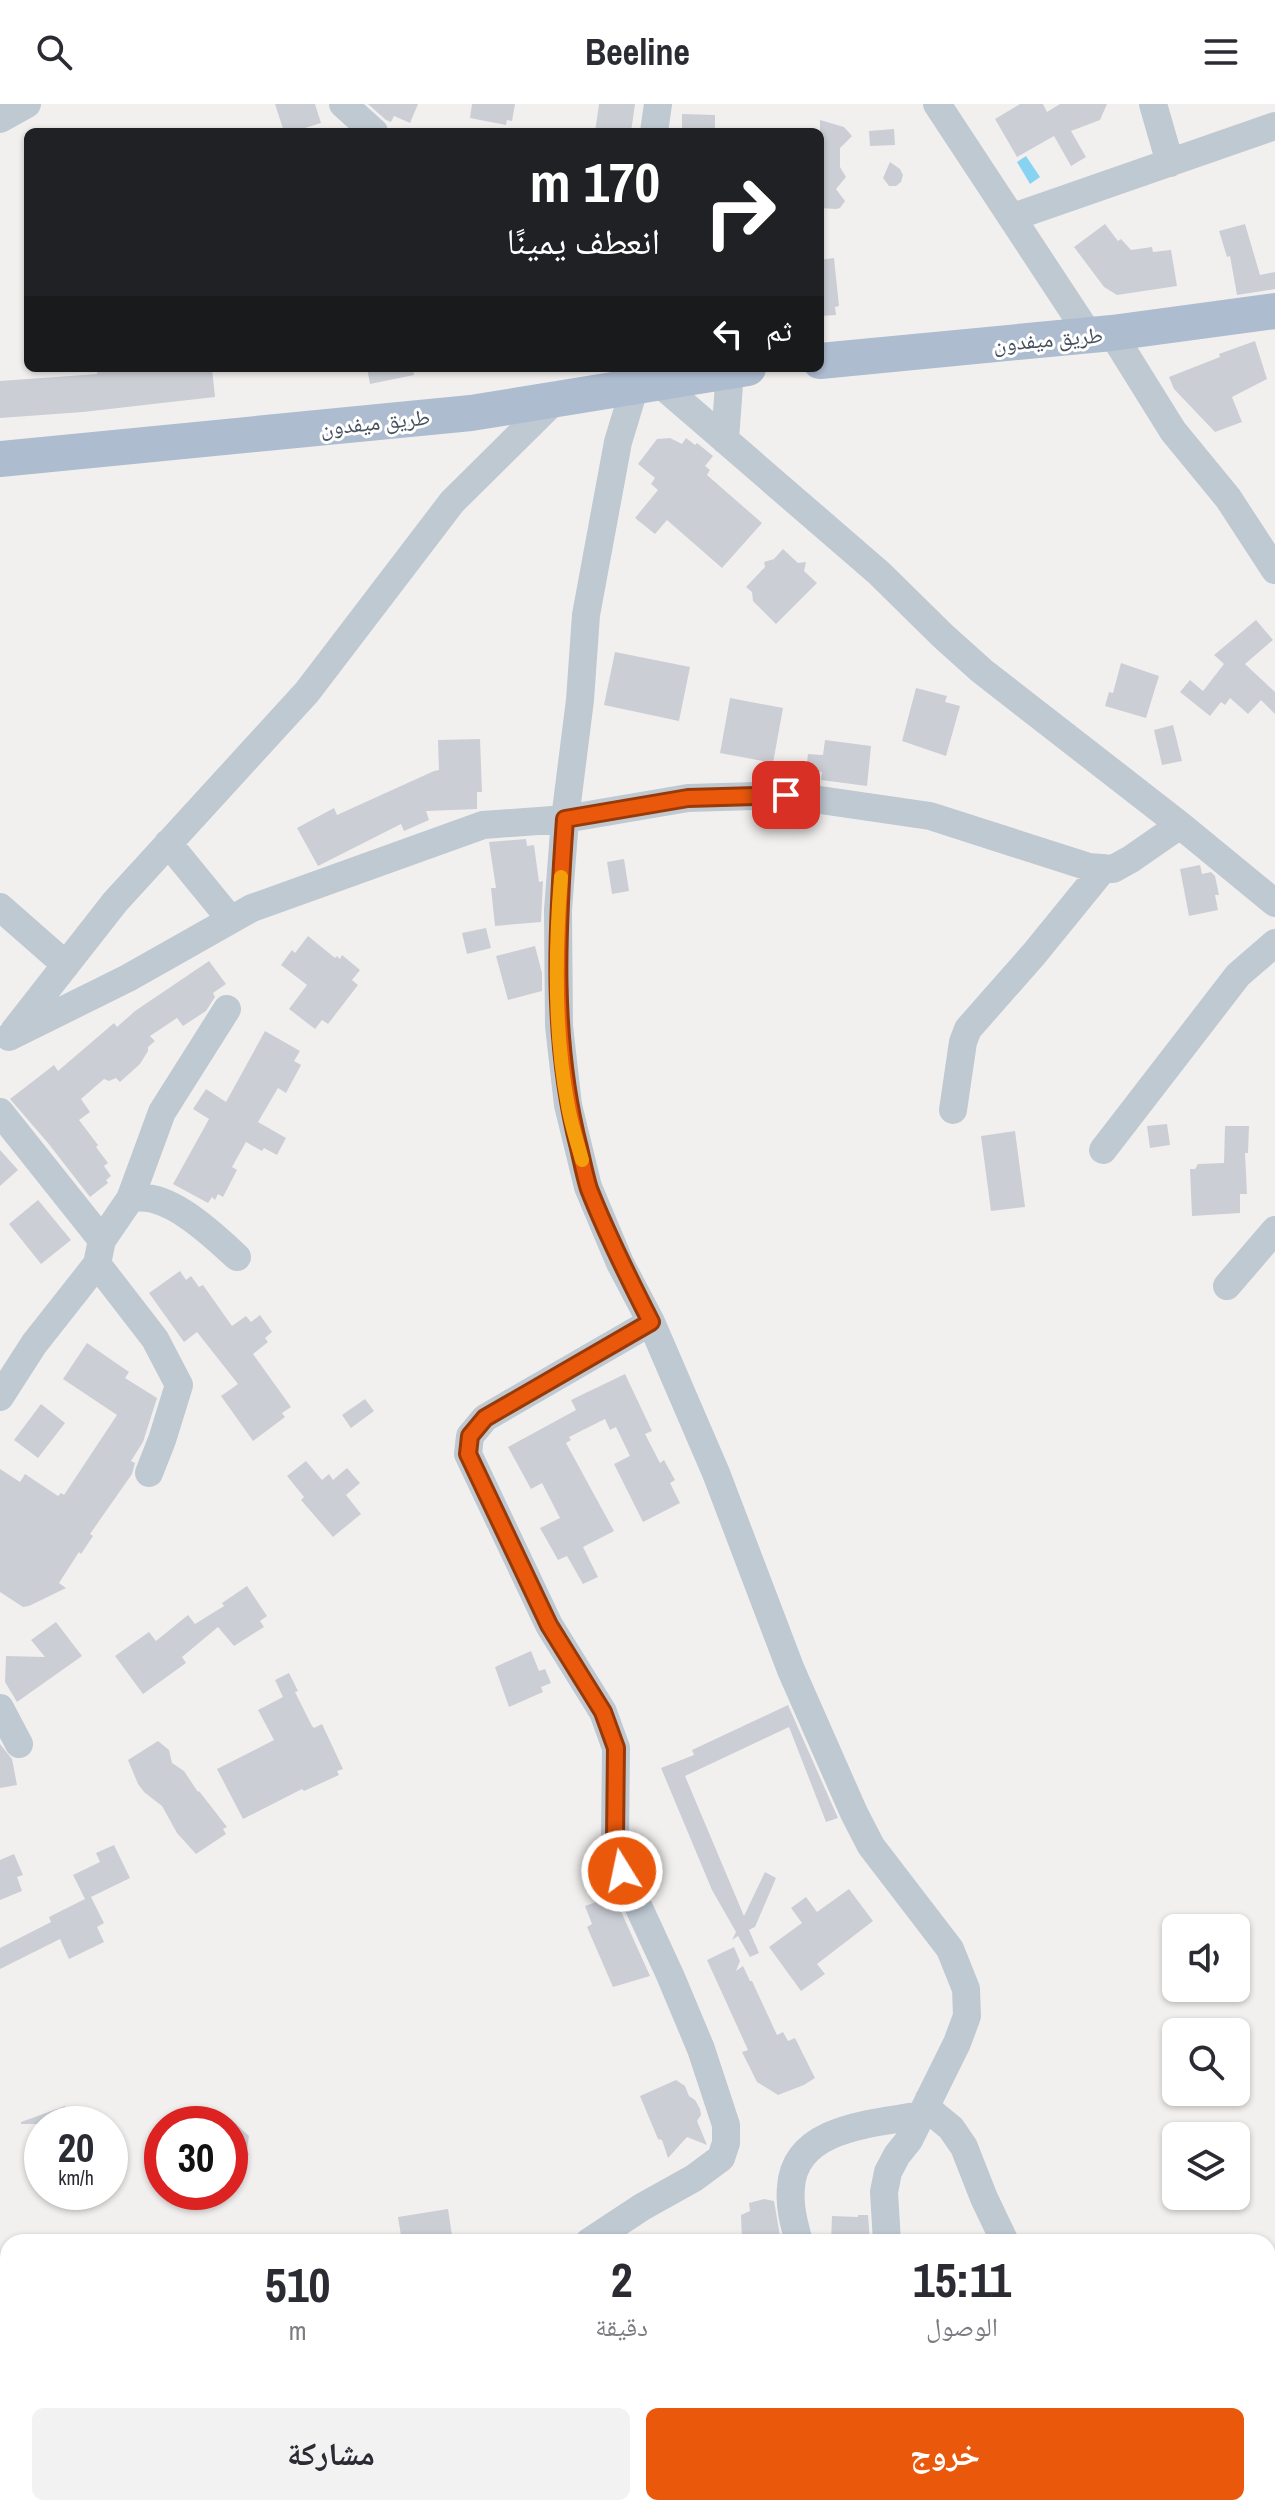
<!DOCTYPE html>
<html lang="ar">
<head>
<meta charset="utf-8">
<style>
  :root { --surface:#fff; --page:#f2f2f3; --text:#2b2b33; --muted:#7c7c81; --accent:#ea580c }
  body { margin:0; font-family:"Archivo Narrow","Noto Naskh Arabic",sans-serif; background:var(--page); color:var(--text); direction:rtl; height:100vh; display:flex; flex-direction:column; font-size:30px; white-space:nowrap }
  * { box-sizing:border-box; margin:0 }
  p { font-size:26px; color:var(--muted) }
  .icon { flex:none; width:44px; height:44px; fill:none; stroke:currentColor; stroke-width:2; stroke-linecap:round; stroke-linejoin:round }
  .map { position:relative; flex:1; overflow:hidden; direction:ltr }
  .sheet { position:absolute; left:0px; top:2130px; width:1276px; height:282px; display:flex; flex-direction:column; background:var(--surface); border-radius:24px 24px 0 0; box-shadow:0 2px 6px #0004; direction:rtl }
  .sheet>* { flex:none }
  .hud { position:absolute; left:24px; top:24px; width:800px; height:244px; border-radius:12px; box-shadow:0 2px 6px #0004; direction:rtl; background:#202124; color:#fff; overflow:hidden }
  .controls { position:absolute; left:1162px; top:1810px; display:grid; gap:16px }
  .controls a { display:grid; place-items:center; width:88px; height:88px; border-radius:12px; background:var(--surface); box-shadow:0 2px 6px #0004; font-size:40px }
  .speed { position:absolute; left:24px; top:2002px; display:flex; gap:16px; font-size:40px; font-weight:700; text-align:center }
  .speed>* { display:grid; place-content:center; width:104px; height:104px; border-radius:50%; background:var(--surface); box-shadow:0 2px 6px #0004; line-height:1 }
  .speed small { font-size:20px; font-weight:400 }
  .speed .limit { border:12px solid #d22; background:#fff; color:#111 }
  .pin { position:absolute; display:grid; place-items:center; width:68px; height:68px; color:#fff; margin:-34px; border-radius:16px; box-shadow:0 4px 12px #0006 }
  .me { position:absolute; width:88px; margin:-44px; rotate:350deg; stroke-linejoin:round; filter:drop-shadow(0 0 6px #0008) }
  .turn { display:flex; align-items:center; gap:28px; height:168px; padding:0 32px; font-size:36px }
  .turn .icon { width:104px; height:104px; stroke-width:2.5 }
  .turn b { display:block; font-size:56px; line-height:68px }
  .then { display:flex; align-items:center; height:76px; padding:0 32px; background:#0003; gap:16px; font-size:30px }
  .eta { display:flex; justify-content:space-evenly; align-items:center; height:136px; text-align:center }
  .eta b { font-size:48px; font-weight:700; line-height:56px }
  .cta { display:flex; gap:16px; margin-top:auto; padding:16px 32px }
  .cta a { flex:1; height:92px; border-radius:12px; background:var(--accent); color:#fff; font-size:32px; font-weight:700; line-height:92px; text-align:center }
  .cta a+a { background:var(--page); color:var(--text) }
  header { display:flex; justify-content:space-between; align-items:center; height:104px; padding:0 32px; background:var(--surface); font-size:36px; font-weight:700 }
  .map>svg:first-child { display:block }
  .water { fill:#87d3f1 }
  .building { fill:#cbced5 }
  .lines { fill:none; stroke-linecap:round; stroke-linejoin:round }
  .minor { stroke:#bfc9d2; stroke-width:28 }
  .major { stroke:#aebcd0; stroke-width:36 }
  .route-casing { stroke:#983908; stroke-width:20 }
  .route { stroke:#ea580c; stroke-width:14 }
  .slow { stroke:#f59e0b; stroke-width:14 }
  .labels { text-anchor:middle; stroke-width:6; stroke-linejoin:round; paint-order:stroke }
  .street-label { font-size:22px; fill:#46515e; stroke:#fff }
</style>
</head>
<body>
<header><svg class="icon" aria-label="menu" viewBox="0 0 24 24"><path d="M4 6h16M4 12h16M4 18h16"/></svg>Beeline<svg class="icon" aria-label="search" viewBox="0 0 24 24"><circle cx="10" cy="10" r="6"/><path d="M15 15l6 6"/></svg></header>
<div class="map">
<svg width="1275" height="2411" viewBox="0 0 1275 2411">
  <rect width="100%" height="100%" fill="#f2f0ef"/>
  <path class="water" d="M1026 52 1040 73 1030 80 1017 58Z"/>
  <path class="building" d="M275 0H315L321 19 292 28H284Z
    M368 0H418L410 19 394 12 391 18 386 16Z
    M472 0H515L512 17 507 16 506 21 470 14Z
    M599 0H635L631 28H595Z
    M1020 0H1043L1047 8 1060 0H1107L1100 16 1071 27 1086 53 1071 62 1054 32 1017 53 995 15Z
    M682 10 715 11V28H682Z
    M820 16 844 23 852 32 840 44V63L846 73 836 85 845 97 840 104 836 105 820 104Z
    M894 25 895 41 870 42 869 27Z
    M890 58 900 65 903 71 901 78 896 82H889L883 74Z
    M1105 120 1118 137 1121 135 1131 146 1152 143 1153 148 1171 146 1177 182 1117 191 1104 183 1074 143Z
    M1245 120 1260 171 1275 168V185L1237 191 1230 152 1227 153 1219 127Z
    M834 154 839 202 835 203 836 211 820 212V156Z
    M1255 237 1267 275 1232 293 1242 318 1215 328 1174 285 1169 273 1220 253 1219 250Z
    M122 264H212L215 293 83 308 0 314V277L97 270V267Z
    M367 264H413L414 271 370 280Z
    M670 334 682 340 686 334 695 341 697 339 713 352 705 362 710 366 707 371 762 419 722 464 667 416 655 430 635 414 658 386 651 380 655 374 638 360 657 335Z
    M783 445 798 459 806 458 804 467 817 479 776 520 753 497 752 488 746 483 765 463 764 458 774 455Z
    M1256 516 1273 536 1245 560 1275 588V610L1261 596 1248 610 1230 594 1225 601 1221 598 1210 612 1180 588 1190 576 1203 587 1224 560 1214 551Z
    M615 548 690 563 679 617 604 601Z
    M1121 559 1159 572 1146 614 1105 602 1109 588 1113 589Z
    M916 584 947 592 945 598 960 602 946 652 902 637Z
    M730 594 783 604 773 659 720 649Z
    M1173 621 1182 657 1162 661 1154 626Z
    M480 635 482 688H477V705L426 707 429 716 404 727 401 720 318 762 297 724 334 704 337 711 434 667 439 666 438 636Z
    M825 636 871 642 867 682 821 676 822 668 806 666 808 650 823 651Z
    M526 735 527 742 534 741 539 778 543 777 541 818 495 822 491 784H496L489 738Z
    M624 755 629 787 612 790 607 758Z
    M1200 761 1202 770 1211 768 1215 772 1219 791H1215L1218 806 1189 812 1180 765Z
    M486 824 491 844 467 850 462 829Z
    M308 832 335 854 337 852 340 855 342 851 360 866 352 876 358 881 328 920 322 916 315 925 289 905 307 881 281 861 292 846 295 849Z
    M535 842 542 869V887L508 896 496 852Z
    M209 857 226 880 213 889 215 893 206 907 183 922 177 914 150 932 155 937 148 943V947L140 960 120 978 116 974 109 977 104 975 81 995 90 1008 79 1016 98 1041 96 1043 108 1059 104 1062 111 1072 106 1076 108 1079 90 1093 48 1039 10 995 54 961 58 967 114 919 117 923 135 907Z
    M265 927 300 947 294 957 301 961 286 989 278 984 258 1018 286 1034 277 1051 264 1044 262 1047 246 1038 232 1063 237 1066 223 1093 218 1090 215 1096 212 1093 208 1099 173 1080 209 1015 193 1005 206 985 226 998Z
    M1167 1020 1170 1041 1150 1044 1147 1022Z
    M1225 1022H1249L1248 1049H1245L1247 1090H1240V1109L1192 1112 1190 1065H1195L1198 1060 1224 1059Z
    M1015 1027 1025 1103 991 1107 981 1032Z
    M0 1046 18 1066 0 1082Z
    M38 1096 71 1136 41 1160 9 1120Z
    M180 1167 186 1176 191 1172 199 1183 203 1181 232 1222 246 1212 251 1218 260 1211 272 1228 265 1234 268 1238 253 1250 291 1303 282 1309 285 1313 253 1337 221 1292 238 1280 197 1228 184 1238 149 1189Z
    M87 1239 129 1268 125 1274 157 1294 143 1338 131 1357 135 1359 132 1370 90 1430 93 1432 81 1450 79 1448 59 1479 66 1484 29 1502 23 1503 0 1488V1365L20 1378 25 1370 58 1392 61 1389 64 1391 117 1311 63 1275Z
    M625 1270 652 1327 645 1330 660 1359 664 1356 675 1376 670 1379 680 1399 643 1418 614 1360 630 1352 616 1323 610 1326 605 1315 569 1333 571 1336 566 1339 614 1427 583 1443 598 1473 583 1480 567 1452 558 1456 540 1424 560 1414 542 1379 531 1385 508 1343 576 1306 571 1296Z
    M365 1295 374 1307 351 1324 342 1311Z
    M41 1300 65 1319 38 1354 14 1336Z
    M306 1357 322 1376 329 1370 333 1376 347 1364 360 1379 346 1391 361 1410 333 1433 301 1396 304 1393 287 1372Z
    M247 1482 267 1512 260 1517 264 1523 234 1542 218 1523 182 1553 186 1559 143 1590 115 1552 149 1528 156 1537 188 1511 195 1520 224 1502 222 1499Z
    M56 1518 82 1552 17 1598 5 1578 6 1552 45 1553 31 1536Z
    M531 1547 539 1567 545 1565 551 1579 541 1583 543 1588 509 1603 495 1563Z
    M289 1569 298 1587 295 1588 312 1622 314 1624 322 1620 343 1665 337 1667 339 1671 304 1687 302 1685 243 1715 217 1665 274 1636 258 1606 283 1593 275 1576Z
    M788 1601 838 1714 826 1718 789 1623 685 1672 744 1812 765 1768 776 1774 755 1823 749 1826 759 1849 750 1853 738 1832 732 1836 736 1828 712 1786 661 1664 694 1651 692 1646Z
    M158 1637 169 1646 172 1659 184 1667 198 1688 199 1687 227 1723 223 1725 226 1730 196 1750 177 1729 162 1702 144 1688 138 1680 128 1656Z
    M0 1640 12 1655 17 1681 0 1684Z
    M114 1741 130 1774 91 1793 104 1819 97 1823 104 1838 69 1855 60 1835 0 1865V1844L51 1818 49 1813 85 1795 73 1771 100 1758 96 1749Z
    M14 1750 23 1771 17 1773 22 1787 0 1796V1756Z
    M606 1774 650 1872 613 1883 587 1823 592 1820 585 1802 599 1797 591 1782Z
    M849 1785 873 1817 817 1860 825 1870 801 1887 769 1843 802 1819 791 1804 806 1793 817 1808Z
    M734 1843 740 1857 736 1867 743 1862 750 1877H752L777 1931 783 1928 788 1937 795 1934 815 1974 804 1981 778 1991 757 1978 742 1948 748 1946 707 1856Z
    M676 1976 685 1982 689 1992 695 1996 700 2005 701 2011 697 2017 707 2041 687 2033 668 2054 662 2036 658 2035 640 1992Z
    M65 2002 71 2020H21V2018Z
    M230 2014 249 2032 247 2046 249 2051 230 2057Z
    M764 2095 774 2097 781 2138H742L741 2111 750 2107 749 2099Z
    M448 2105 453 2138H402L398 2113Z
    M858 2111H868L870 2138H831L832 2112 858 2113Z"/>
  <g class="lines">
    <path class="minor" d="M343 0 374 28
      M937 0 1089 231
      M1153 0 1170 59
      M0 15 27 0
      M654 28 658 0
      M1013 113 1275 22
      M1112 229 1173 327 1228 394 1275 466
      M635 264V282L618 338 586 511 580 596 565 715 558 806 559 922 568 1001 588 1083 620 1159 651 1218 716 1369 791 1566 854 1709 871 1742 950 1845 966 1885 967 1912 957 1939 909 2036 897 2051 888 2068 884 2088 887 2138
      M658 278 879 469 943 532 982 567 1180 721 1275 799
      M725 336 730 266
      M168 739 231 816
      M0 803 66 861
      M14 927 115 798 307 588 452 398 554 297
      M9 933 128 874 252 804 483 721 565 715 688 694 786 691 930 712 1089 763 1113 765 1131 755 1180 721
      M953 1006 963 938 968 925 1034 850 1104 764
      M0 1008 102 1136 97 1160 155 1235 179 1281 162 1336 149 1369
      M1103 1046 1238 871 1275 839
      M130 1095 162 1008 227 905
      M102 1136 130 1095C166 1085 212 1130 237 1153
      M1227 1182 1275 1126
      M0 1293 34 1240 97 1160
      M0 1604 19 1640
      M929 1995V2006L951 2024 964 2043 984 2094 1005 2138
      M589 2138 642 2103 694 2074 721 2054 726 2039V2021L701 1945 670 1871 622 1767 615 1735 616 1644 603 1608 549 1521 468 1350 470 1332 485 1314 651 1218
      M799 2138C794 2120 789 2102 791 2083 795 2022 875 2020 921 2011
      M1134 2404 1136 2411
      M56 2411 60 2404
      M781 2411 783 2404
      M872 2411 874 2404"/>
    <path class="major" d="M820 257 1112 229 1275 207
      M0 355 471 309 748 264"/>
  </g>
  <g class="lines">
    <defs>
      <path id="route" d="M622 1767 615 1735 616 1644 603 1608 549 1521 468 1350 470 1332 485 1314 651 1218C629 1175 607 1131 589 1085 585 1072 582 1057 579 1044 551 936 557 825 565 715L688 694 786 691"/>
    </defs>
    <use href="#route" class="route-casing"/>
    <use href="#route" class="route"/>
    <path class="slow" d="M561 773C555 846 554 930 568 1002 571 1020 577 1038 582 1056"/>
  </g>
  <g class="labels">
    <g class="street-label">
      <text transform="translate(1048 235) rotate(-5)" y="8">طريق ميفدون</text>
      <text transform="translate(375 318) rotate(-6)" y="8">طريق ميفدون</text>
    </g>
  </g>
</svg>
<div class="controls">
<a><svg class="icon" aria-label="sound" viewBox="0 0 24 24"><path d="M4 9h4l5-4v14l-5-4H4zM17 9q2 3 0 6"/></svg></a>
<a><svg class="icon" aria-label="search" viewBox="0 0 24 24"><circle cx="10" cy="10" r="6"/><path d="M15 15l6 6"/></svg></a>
<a><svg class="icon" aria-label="layers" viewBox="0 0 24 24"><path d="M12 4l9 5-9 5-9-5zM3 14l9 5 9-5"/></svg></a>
</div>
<div class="speed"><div>20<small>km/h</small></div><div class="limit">30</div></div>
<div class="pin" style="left:786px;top:691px;background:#d93025"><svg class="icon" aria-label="arrive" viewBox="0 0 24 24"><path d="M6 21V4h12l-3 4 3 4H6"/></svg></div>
<svg class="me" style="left:622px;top:1767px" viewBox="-20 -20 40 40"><circle r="17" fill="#ea580c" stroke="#fff" stroke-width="3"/><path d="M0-11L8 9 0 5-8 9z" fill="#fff"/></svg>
<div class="hud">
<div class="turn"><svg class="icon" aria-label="right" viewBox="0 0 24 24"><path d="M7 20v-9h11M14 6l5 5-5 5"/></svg><div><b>170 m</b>انعطف يمينًا</div></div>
<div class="then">ثم<svg class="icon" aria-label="left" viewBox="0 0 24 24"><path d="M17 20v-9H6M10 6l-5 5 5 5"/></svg></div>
</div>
<section class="sheet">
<div class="eta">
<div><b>15:11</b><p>الوصول</p></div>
<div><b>2</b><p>دقيقة</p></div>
<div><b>510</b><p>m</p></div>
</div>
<div class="cta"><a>خروج</a><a>مشاركة</a></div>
</section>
</div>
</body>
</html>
